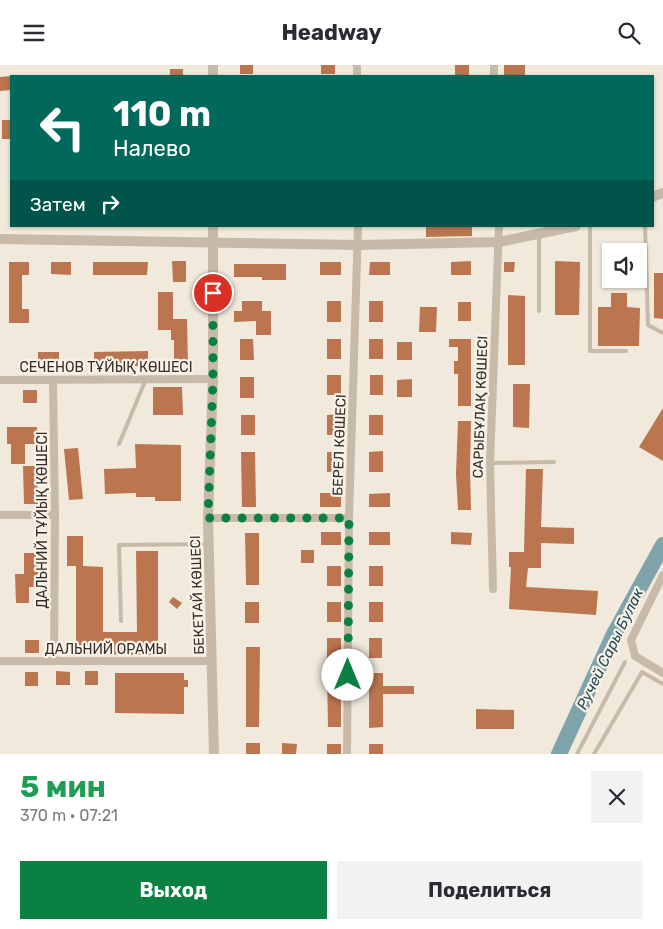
<!DOCTYPE html>
<html lang="ru">
<head>
<meta charset="utf-8">
<style>
  :root { --surface:#fff; --page:#f2f2f3; --text:#2b2b33; --muted:#7c7c81; --accent:#0b8043 }
  body { margin:0; font-family:Rubik,sans-serif; background:var(--page); color:var(--text); height:100vh; display:flex; flex-direction:column; font-size:19px; white-space:nowrap }
  * { box-sizing:border-box; margin:0 }
  p { font-size:16px; color:var(--muted) }
  .icon { flex:none; width:28px; height:28px; fill:none; stroke:currentColor; stroke-width:2; stroke-linecap:round; stroke-linejoin:round }
  .map { position:relative; height:689px; overflow:hidden }
  .sheet { display:flex; flex-direction:column; background:var(--surface); flex:1 }
  .sheet>* { flex:none }
  .guide { position:absolute; left:10px; top:10px; width:644px; height:152px; border-radius:0px; box-shadow:0 1px 4px #0004; background:#00695c; color:#fff; overflow:hidden }
  .tools { position:absolute; left:602px; top:178px; display:grid; gap:10px }
  .tools a { display:grid; place-items:center; width:45px; height:45px; border-radius:0px; background:var(--surface); box-shadow:0 1px 4px #0004; font-size:25px }
  .pin { position:absolute; display:grid; place-items:center; width:42px; height:42px; color:#fff; margin:-21px; border:2px solid #fff; border-radius:50%; box-shadow:0 1px 5px #0007 }
  .me { position:absolute; width:55px; margin:-28px; rotate:0deg; stroke-linejoin:round; filter:drop-shadow(0 0 4px #0008) }
  .turn { display:flex; align-items:center; gap:18px; height:105px; padding:0 20px; font-size:22px }
  .turn .icon { width:65px; height:65px; stroke-width:2.5 }
  .turn b { display:block; font-size:35px; line-height:42px }
  .then { display:flex; align-items:center; height:48px; padding:0 20px; background:#0003; gap:10px; font-size:19px }
  .round { display:grid; place-items:center; flex:none; width:52px; height:52px; border-radius:0px; background:var(--page) }
  .headline { display:flex; align-items:center; justify-content:space-between; height:85px; padding:0 20px }
  h1 { font-size:30px; font-weight:700; line-height:38px; color:#1e9e55 }
  .cta { display:flex; gap:10px; margin-top:auto; padding:10px 20px }
  .cta a { flex:1; height:58px; border-radius:0px; background:var(--accent); color:#fff; font-size:20px; font-weight:700; line-height:58px; text-align:center }
  .cta a+a { background:var(--page); color:var(--text) }
  header { display:flex; justify-content:space-between; align-items:center; height:65px; padding:0 20px; background:var(--surface); font-size:22px; font-weight:700 }
  .map>svg:first-child { display:block }
  .lines { fill:none; stroke-linecap:round; stroke-linejoin:round }
  .river { stroke:#7ea3aa; stroke-width:16 }
  .building { fill:#bb764f }
  .service { stroke:#c7baa9; stroke-width:4 }
  .minor { stroke:#c7baa9; stroke-width:8 }
  .tertiary { stroke:#c7baa9; stroke-width:10 }
  .route { stroke:#0b8043; stroke-width:9; stroke-dasharray:0 16.2 }
  .labels { text-anchor:middle; stroke-width:4.5; stroke-linejoin:round; paint-order:stroke }
  .street-label { font-size:14px; fill:#352e28; stroke:#f8f2e8 }
  .water-label { font-size:15px; font-style:italic; fill:#224952; stroke:#f8f2e8 }
</style>
</head>
<body>
<header><svg class="icon" aria-label="menu" viewBox="0 0 24 24"><path d="M4 6h16M4 12h16M4 18h16"/></svg>Headway<svg class="icon" aria-label="search" viewBox="0 0 24 24"><circle cx="10" cy="10" r="6"/><path d="M15 15l6 6"/></svg></header>
<div class="map">
<svg width="663" height="689" viewBox="0 0 663 689">
  <rect width="100%" height="100%" fill="#f0e9dc"/>
  <g class="lines">
    <path class="river" d="M559 689 614 569 663 480"/>
  </g>
  <path class="building" d="M240 0H253V9H240Z
    M321 0H335V9H321Z
    M455 0H469V11H455Z
    M504 0H525V11H504Z
    M170 4H183V11H170Z
    M11 11V25L0 26V12Z
    M2 55H11V74H2Z
    M426 161H472V171L426 172Z
    M172 196H186V217H173Z
    M471 196V210H451V197Z
    M555 196 580 197 579 250H555Z
    M9 197H29V210H22V244H29V258H9Z
    M51 197H71V210L51 209Z
    M93 197H148L147 210H93Z
    M320 197H341V210H320Z
    M370 197H390V210H369Z
    M504 197H515L514 207H504Z
    M234 199H286V215H262V212H234Z
    M654 208H663V254L654 253Z
    M158 227H173V254H187L188 300H174V275H171V265H158Z
    M611 228H627V242L640 243 639 281H598V242H611Z
    M508 230 525 231V300H508Z
    M242 236H262V246H271V270H256V256L234 257V246H242Z
    M327 236H341V257H327Z
    M369 236H383V257H369Z
    M458 237H471V256H458Z
    M420 242H437L436 267H419Z
    M240 274H253L254 295H240Z
    M327 274H341V294H327Z
    M369 274H383V294H369Z
    M449 274H471V341H458V309H454V296H458V282H449Z
    M397 277H412V295H397Z
    M148 286V301H94V287Z
    M38 287H59V301H38Z
    M327 310H341V330H327Z
    M370 310H383V330H370Z
    M240 312H254V333H240Z
    M412 314V332H397V315Z
    M513 319H530L529 363 513 362Z
    M153 322H182L183 350H153Z
    M23 325H37V338H23Z
    M663 343V396L639 382Z
    M341 349V370H327V350Z
    M241 350H255V370H241Z
    M369 350H383V370H369Z
    M458 356H471L470 402 471 445H458L456 409Z
    M7 362H37V379H25V399H11V379H7Z
    M135 379 181 380V436H155V432H136V428L105 429 104 404 136 403Z
    M78 383 83 434 69 435 64 384Z
    M383 386V407H369V387Z
    M241 387H255L256 442H242Z
    M327 387H341V407H327Z
    M23 401H37L38 439H24Z
    M526 404H543L541 462 574 463V479L541 478V503H528L526 522 598 526 596 550 509 544 511 502H509V487H524Z
    M320 428H341V442H320Z
    M390 428V442H369V429Z
    M321 467H341V480H321Z
    M369 467H390V480H369Z
    M451 467 472 468 471 480 451 479Z
    M245 468H259V520H246Z
    M67 471H83V501L103 502V567H137L136 486H158V590L76 589V501H67Z
    M301 485H314V498H301Z
    M24 488H38V509H46V522H29V538H16L15 509H24Z
    M327 501H341V521H327Z
    M369 501H383V521H369Z
    M173 532 182 538 177 544 169 537Z
    M245 537H259V558H245Z
    M327 537H341V557H327Z
    M369 537H383V557H369Z
    M327 573H341V593H327Z
    M369 573H382V593H369Z
    M25 575H39V588H25Z
    M246 582H260L259 662H246Z
    M56 606 70 607V620H56Z
    M85 606H98V620H85Z
    M25 607H38V621H25Z
    M115 608H184V615H188V622H184V649L115 648Z
    M327 608H341V662H328Z
    M369 608H383V621H414V629H383V662L369 663Z
    M476 644 514 645V664H476Z
    M246 678H260V689H246Z
    M282 678 297 679 296 689H282Z
    M327 679H341V689H327Z
    M369 679H383V689H369Z"/>
  <g class="lines">
    <path class="service" d="M590 161V286H626
      M645 161 648 260 663 268
      M539 246V169
      M119 379 146 314
      M490 398 554 397
      M121 556 119 480 207 479
      M577 689 625 597
      M594 689 642 607 663 619"/>
    <path class="minor" d="M357 0V11
      M494 0V11
      M0 315 213 314
      M53 315 55 450 54 596
      M0 450H55
      M208 453H349
      M663 510 631 575 635 591 663 608
      M493 524 490 398 499 161
      M0 596H212
      M347 689 349 453 358 161"/>
    <path class="tertiary" d="M213 11V0
      M652 132 663 128
      M213 161V314L208 453 214 689
      M0 174 358 180 499 177 576 161"/>
  </g>
  <g class="lines">
    <path class="route" d="M213 228V314L208 453H349L348 610"/>
  </g>
  <g class="labels">
    <g class="street-label">
      <text x="106" y="307">СЕЧЕНОВ ТҰЙЫҚ КӨШЕСІ</text>
      <text transform="translate(480 342) rotate(-88)" y="5">САРЫБҰЛАҚ КӨШЕСІ</text>
      <text transform="translate(339 380) rotate(-88)" y="5">БЕРЕЛ КӨШЕСІ</text>
      <text transform="translate(42 455) rotate(-90)" y="5">ДАЛЬНИЙ ТҰЙЫҚ КӨШЕСІ</text>
      <text transform="translate(197 530) rotate(-92)" y="5">БЕКЕТАЙ КӨШЕСІ</text>
      <text x="106" y="589">ДАЛЬНИЙ ОРАМЫ</text>
    </g>
    <g class="water-label">
      <text transform="translate(610 584) rotate(-64)" y="5">Ручей Сары Булак</text>
    </g>
  </g>
</svg>
<div class="tools">
<a><svg class="icon" aria-label="sound" viewBox="0 0 24 24"><path d="M4 9h4l5-4v14l-5-4H4zM17 9q2 3 0 6"/></svg></a>
</div>
<div class="pin" style="left:213px;top:228px;background:#d93025"><svg class="icon" aria-label="arrive" viewBox="0 0 24 24"><path d="M6 21V4h12l-3 4 3 4H6"/></svg></div>
<svg class="me" style="left:348px;top:610px" viewBox="-20 -20 40 40"><circle r="19" fill="#fff"/><path d="M0-13L10 11 0 6-10 11z" fill="#0b8043"/></svg>
<div class="guide">
<div class="turn"><svg class="icon" aria-label="left" viewBox="0 0 24 24"><path d="M17 20v-9H6M10 6l-5 5 5 5"/></svg><div><b>110 m</b>Налево</div></div>
<div class="then">Затем<svg class="icon" aria-label="right" viewBox="0 0 24 24"><path d="M7 20v-9h11M14 6l5 5-5 5"/></svg></div>
</div>
</div>
<section class="sheet">
<div class="headline"><div><h1>5 мин</h1><p>370 m · 07:21</p></div><a class="round"><svg class="icon" aria-label="close" viewBox="0 0 24 24"><path d="M6 6l12 12M18 6L6 18"/></svg></a></div>
<div class="cta"><a>Выход</a><a>Поделиться</a></div>
</section>
</body>
</html>
